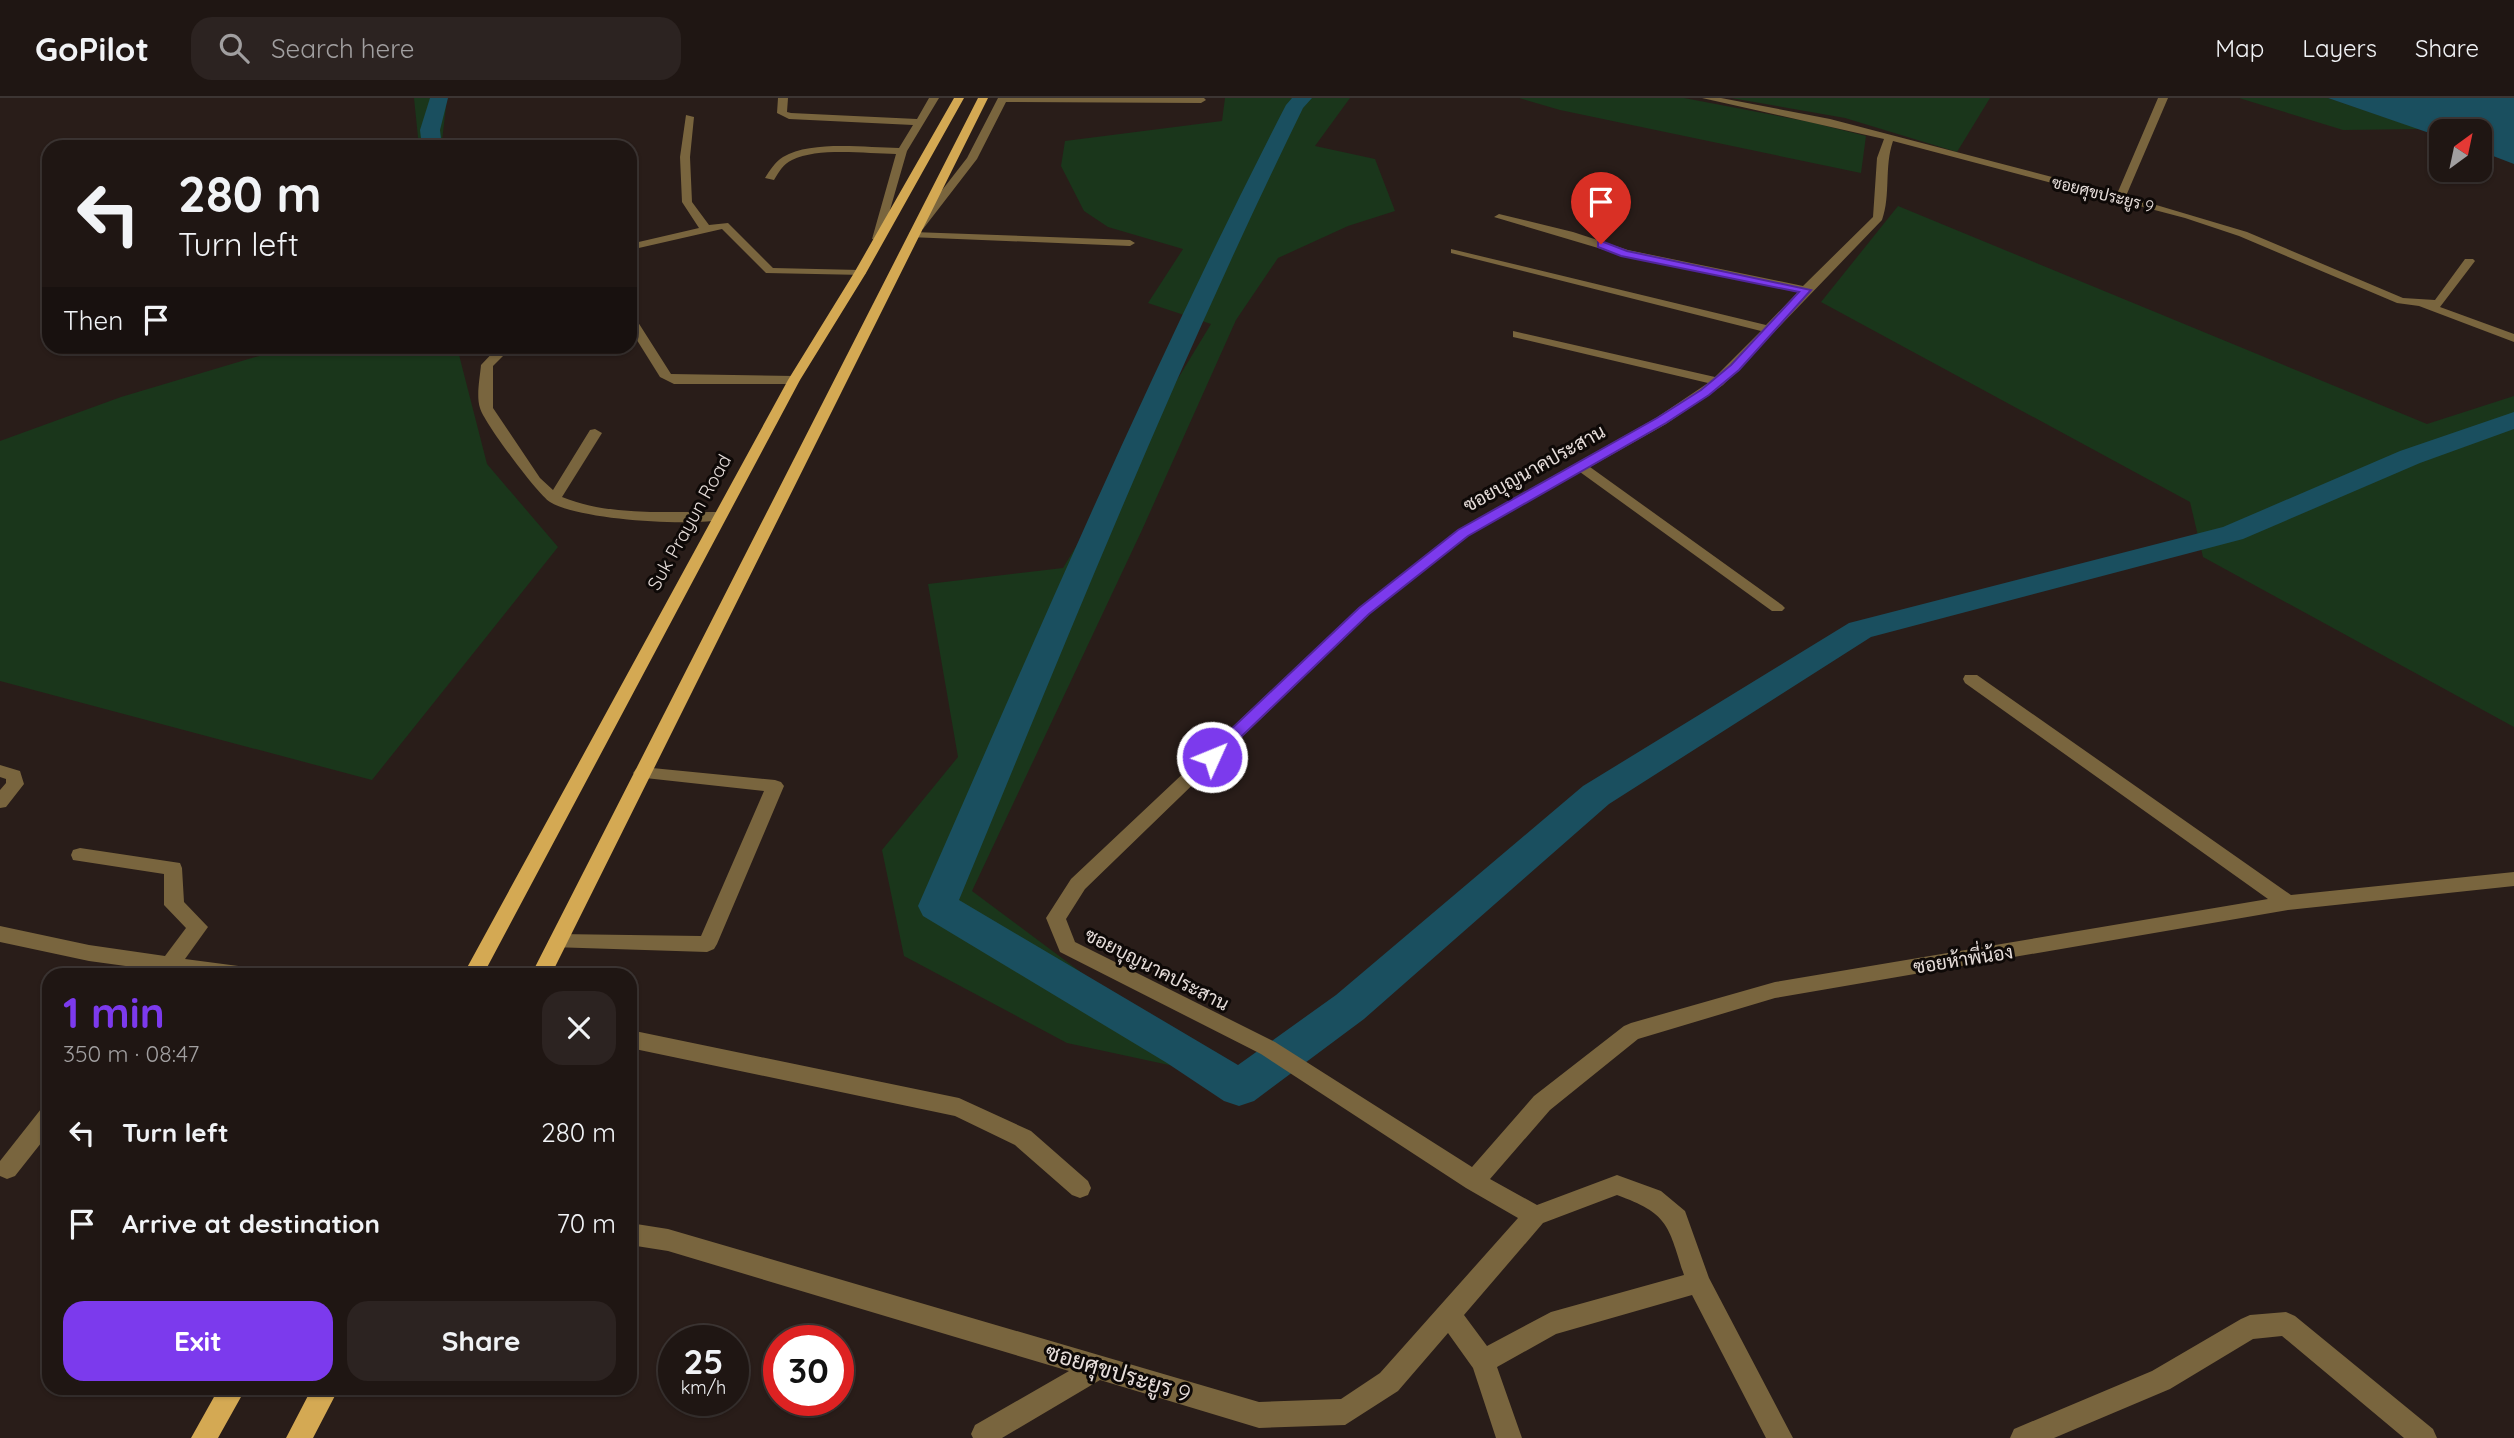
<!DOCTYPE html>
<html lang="en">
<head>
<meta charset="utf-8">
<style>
  :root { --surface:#1f1613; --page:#2c2321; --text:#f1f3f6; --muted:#a19fa0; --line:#3c3533; --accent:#7c3aed }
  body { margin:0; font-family:Quicksand,Sarabun,sans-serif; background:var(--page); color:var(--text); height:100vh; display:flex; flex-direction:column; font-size:26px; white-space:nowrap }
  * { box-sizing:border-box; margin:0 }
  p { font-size:23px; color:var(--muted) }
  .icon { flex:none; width:38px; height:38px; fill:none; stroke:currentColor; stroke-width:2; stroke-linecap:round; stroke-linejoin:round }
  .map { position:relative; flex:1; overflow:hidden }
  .drawer { position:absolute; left:42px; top:870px; width:595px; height:427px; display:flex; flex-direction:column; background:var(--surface); border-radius:21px; box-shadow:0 2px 5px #0004,0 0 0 2px var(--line) }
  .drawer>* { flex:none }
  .hud { position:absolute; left:42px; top:42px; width:595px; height:214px; border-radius:21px; box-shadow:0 2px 5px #0004,0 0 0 2px var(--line); background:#1f1613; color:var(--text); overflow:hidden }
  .needle { width:46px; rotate:33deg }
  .fabs { position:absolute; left:2429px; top:21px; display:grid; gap:14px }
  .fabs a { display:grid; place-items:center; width:63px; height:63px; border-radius:14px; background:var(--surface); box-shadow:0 2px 5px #0004,0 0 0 2px var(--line); font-size:35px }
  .speed { position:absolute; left:658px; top:1227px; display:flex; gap:14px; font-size:35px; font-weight:700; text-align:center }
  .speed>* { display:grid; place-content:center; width:91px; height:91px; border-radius:50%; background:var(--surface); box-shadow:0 2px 5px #0004,0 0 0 2px var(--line); line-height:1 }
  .speed small { font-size:18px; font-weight:400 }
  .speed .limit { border:10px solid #d22; background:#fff; color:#111 }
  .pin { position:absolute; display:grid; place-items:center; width:60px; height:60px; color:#fff; margin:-72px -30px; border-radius:50% 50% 50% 0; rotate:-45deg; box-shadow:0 0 7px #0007 }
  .pin .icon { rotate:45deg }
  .me { position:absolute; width:77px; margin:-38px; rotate:46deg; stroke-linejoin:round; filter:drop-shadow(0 0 5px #0008) }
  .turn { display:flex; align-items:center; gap:24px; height:147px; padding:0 21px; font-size:32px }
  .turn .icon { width:91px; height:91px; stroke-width:2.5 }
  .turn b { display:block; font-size:49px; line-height:60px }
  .then { display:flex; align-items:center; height:66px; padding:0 21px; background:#0003; gap:14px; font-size:26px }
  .round { display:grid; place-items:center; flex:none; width:74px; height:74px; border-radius:21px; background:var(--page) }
  .overview { display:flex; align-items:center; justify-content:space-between; height:119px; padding:0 21px }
  h1 { font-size:42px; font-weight:800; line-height:52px; color:var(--accent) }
  .primary-button { display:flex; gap:14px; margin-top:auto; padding:14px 21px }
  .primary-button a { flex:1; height:80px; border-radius:21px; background:var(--accent); color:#fff; font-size:28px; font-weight:800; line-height:80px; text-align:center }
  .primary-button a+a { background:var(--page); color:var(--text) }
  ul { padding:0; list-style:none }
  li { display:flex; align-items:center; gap:21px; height:91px; padding:0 21px }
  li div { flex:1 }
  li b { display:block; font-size:26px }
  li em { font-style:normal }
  header { display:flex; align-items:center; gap:42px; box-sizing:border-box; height:98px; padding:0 35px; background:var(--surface); border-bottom:2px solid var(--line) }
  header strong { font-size:33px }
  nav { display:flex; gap:38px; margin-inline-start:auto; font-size:24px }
  .search { width:490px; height:63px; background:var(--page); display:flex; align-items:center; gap:18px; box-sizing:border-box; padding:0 24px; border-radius:21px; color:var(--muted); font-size:26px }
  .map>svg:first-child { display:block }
  .green { fill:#1a361b }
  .water { fill:#1a4f5f }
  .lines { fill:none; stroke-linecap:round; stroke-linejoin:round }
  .canal { fill:#1a4f5f; fill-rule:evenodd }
  .minor { fill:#79653e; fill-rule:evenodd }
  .major { fill:#d4a953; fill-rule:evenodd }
  .route { fill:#7c3aed; stroke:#51269a; stroke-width:2 }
  .labels { text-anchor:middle; stroke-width:6; stroke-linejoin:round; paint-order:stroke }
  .far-street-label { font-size:16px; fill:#e6ddda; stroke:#0e0907 }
  .street-label { font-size:19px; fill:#e6ddda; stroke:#0e0907 }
  .near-street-label { font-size:23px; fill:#e6ddda; stroke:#0e0907 }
</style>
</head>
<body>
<header>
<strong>GoPilot</strong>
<div class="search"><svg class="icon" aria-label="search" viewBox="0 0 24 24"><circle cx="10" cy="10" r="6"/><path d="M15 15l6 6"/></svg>Search here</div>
<nav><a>Map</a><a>Layers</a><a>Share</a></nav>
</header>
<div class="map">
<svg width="2514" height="1340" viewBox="0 0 2514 1340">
  <rect width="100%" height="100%" fill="#291d19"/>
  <path class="green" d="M414 0H447L442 43 419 49Z
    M1225 0H1350L1315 48 1375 61 1395 113 1348 128 1278 160 1236 222 1142 432 972 793 1220 978 1067 945 904 858 882 752 958 659 928 486 1063 470 1211 226 1148 205 1183 151 1108 129 1084 113 1061 68 1065 43 1222 23Z
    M1519 0H1684L1810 24 1866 38 1861 75 1560 12Z
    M1731 0H1990L1957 54 1845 20Z
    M2239 0H2328L2420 31 2343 32Z
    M1898 108 2427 326 2514 298V629L2203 459 2190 404 1821 204Z
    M289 249H457L487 366 558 449 372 682 0 583V343L121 299Z"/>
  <path class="water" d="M2328 0H2514V66L2480 53V33H2441V39Z"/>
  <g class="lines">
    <path class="canal" d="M430 0H448L440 32 442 49H422L420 32Z
      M1292 0H1312L1303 10C1176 269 1069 536 959 802L1238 967 1336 897 1583 688 1849 525 2223 429 2400 353 2514 314V331L2420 365 2243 441 1871 539 1609 706 1364 921 1254 1003 1239 1008 1224 1003 1167 965 923 818 918 808C1036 539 1151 269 1286 7Z"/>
    <path class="minor" d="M778 0H788L787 14 791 15 917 21 929 0H939L907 53 881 143 872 141 896 56C867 56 819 49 792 62 783 66 779 74 774 82L765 80C770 72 775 64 783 59 812 42 866 50 899 50L913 27 789 21 777 15Z
      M998 0H1204L1206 2 1201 5 1006 4 977 61 923 131H915V127L967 60Z
      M1702 0H1721L1830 21 2117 96 2158 0H2168L2126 98 2247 134 2403 200 2435 202 2465 161H2473L2475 163 2440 209 2514 236V244L2419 208 2397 205 2239 138 2185 120 1893 43C1884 69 1891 97 1882 122L1723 287 1666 326 1590 369 1782 507 1785 510 1782 513H1772L1580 374 1468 438 1369 516 1085 791 1066 821 1075 844 1275 944 1472 1069 1534 998 1624 928 1631 925 1775 884 2268 801 1965 585 1963 581 1965 577H1977L2291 797 2514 774V788L2288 812 1775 900 1638 941 1550 1012 1490 1081 1537 1107 1617 1077 1661 1093 1685 1113 1709 1180 1793 1340H1766L1692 1197 1556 1236 1497 1269 1522 1340H1496L1473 1270 1448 1235 1398 1293 1345 1327 1259 1330 1100 1282 1002 1340H973L971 1336 975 1327 1069 1273 668 1153 630 1147V1125L668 1131 1259 1304 1341 1301 1380 1275 1518 1120 1466 1090 1261 956 1060 854 1046 820 1071 781 1359 510 1458 432 1656 320 1708 285 1513 239V233L1715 279 1761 233 1451 155V151L1766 227 1798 194 1625 158 1494 119 1499 116 1573 134 1628 152 1803 188 1873 119 1877 60 1884 41ZM1617 1097C1669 1116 1668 1127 1684 1177L1551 1214 1487 1248 1464 1217 1543 1125Z
      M686 17 694 19 690 59 692 104 709 127 728 125 773 170 860 172 866 175 864 177 766 175 722 131 630 152V146L699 130 682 104 680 59Z
      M913 134 1130 142 1135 145 1130 148 909 139V135Z
      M630 217 636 221 671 276 794 278 800 282 794 286H674L660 279 630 231Z
      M499 248H513L493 268V310L540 380 553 392 590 332 595 331 602 335 562 399C612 419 667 413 720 414L727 418 725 421C692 429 579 422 550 404 538 397 483 323 480 310 476 298 480 279 481 267Z
      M0 667 20 673 24 686 6 709 0 710V692L6 685V681L0 679Z
      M642 669 775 682 781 684 784 688 717 846 714 851 707 854 551 849 548 844 551 839 558 836 701 838 764 693 636 679 633 675 636 671Z
      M80 750 180 765 182 770 184 804 208 829 185 861 246 869 253 871 256 877H152L155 872 89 863 0 844V828L89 847 165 858 186 830 164 807V776L73 762 71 757 73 752Z
      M630 932 959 1000 1031 1033 1088 1083 1091 1090 1088 1097 1080 1100 1072 1097 1015 1047 955 1018 630 950Z
      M49 1009V1035L15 1078 7 1081 0 1078V1063L41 1011Z
      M2286 1214 2295 1218 2433 1331 2437 1340H2404L2282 1238 2253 1241 2170 1291 2054 1340H2010L2014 1331 2152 1273 2241 1221 2250 1217Z"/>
    <path class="major" d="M954 0H964L866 175 800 282 483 877H463L788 282 854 175Z
      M978 0H988L551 877H531Z
      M219 1290H246L218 1340H191Z
      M312 1290H339L313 1340H286Z"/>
  </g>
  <path class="route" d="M1601 143 1627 153 1811 192 1739 272 1709 297 1666 325 1468 438 1369 516 1217 662H1206L1204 659 1206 655 1359 510 1458 432 1657 320 1701 292 1731 267 1799 194 1621 158 1598 149V144Z"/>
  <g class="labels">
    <g class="far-street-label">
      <text transform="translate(2103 96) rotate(14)" y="6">ซอยศุขประยูร 9</text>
    </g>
    <g class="street-label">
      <text transform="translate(1534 370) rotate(-29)" y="7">ซอยบุญนาคประสาน</text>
      <text transform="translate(689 424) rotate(-61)" y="7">Suk Prayun Road</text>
      <text transform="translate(1963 861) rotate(-9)" y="7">ซอยห้าพี่น้อง</text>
      <text transform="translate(1157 871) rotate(27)" y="7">ซอยบุญนาคประสาน</text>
    </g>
    <g class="near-street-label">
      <text transform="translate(1118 1275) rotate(17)" y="8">ซอยศุขประยูร 9</text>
    </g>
  </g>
</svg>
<div class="fabs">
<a><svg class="needle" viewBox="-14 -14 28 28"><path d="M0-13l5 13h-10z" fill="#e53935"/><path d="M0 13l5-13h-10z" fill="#a19fa0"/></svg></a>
</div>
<div class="speed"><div>25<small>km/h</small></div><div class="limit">30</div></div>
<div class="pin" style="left:1601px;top:146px;background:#d93025"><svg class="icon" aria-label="arrive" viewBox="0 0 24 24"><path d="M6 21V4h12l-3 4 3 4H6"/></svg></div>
<svg class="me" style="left:1212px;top:659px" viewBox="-20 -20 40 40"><circle r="17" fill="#7c3aed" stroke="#fff" stroke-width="3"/><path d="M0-11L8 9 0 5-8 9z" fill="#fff"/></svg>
<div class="hud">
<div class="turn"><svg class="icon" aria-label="left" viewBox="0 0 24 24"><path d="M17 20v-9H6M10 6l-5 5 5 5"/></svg><div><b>280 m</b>Turn left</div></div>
<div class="then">Then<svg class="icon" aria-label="arrive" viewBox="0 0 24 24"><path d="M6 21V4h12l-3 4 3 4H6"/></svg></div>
</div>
<section class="drawer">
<div class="overview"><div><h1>1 min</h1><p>350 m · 08:47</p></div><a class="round"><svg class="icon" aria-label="close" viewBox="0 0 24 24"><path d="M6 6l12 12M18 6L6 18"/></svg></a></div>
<ul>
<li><svg class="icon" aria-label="left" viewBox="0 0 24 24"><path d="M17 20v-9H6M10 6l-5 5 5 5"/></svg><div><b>Turn left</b></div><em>280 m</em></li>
<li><svg class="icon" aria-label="arrive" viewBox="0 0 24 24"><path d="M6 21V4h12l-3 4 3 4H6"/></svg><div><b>Arrive at destination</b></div><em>70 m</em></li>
</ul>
<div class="primary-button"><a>Exit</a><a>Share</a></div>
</section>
</div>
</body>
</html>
